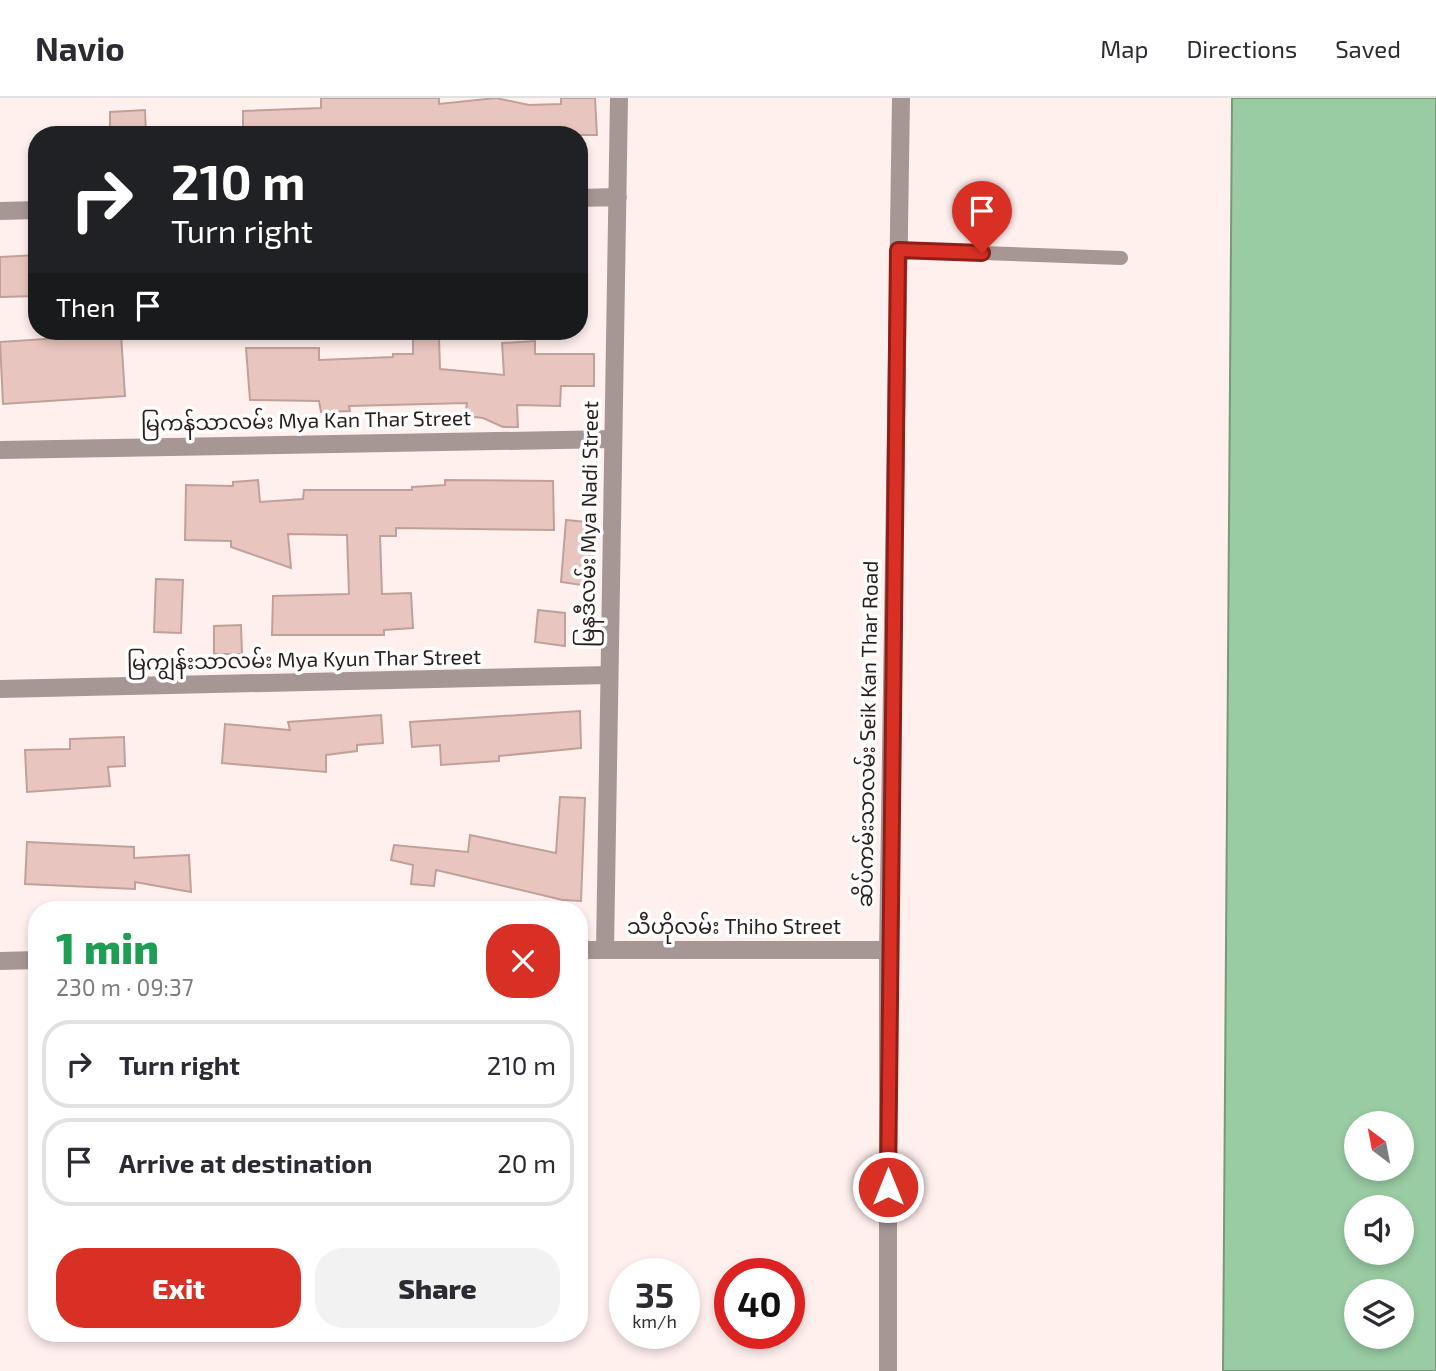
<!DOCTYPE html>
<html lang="en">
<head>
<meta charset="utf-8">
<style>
  :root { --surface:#fff; --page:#f2f2f3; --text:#2b2b33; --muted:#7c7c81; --line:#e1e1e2; --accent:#d93025 }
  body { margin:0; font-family:"Exo 2","Noto Sans Myanmar",sans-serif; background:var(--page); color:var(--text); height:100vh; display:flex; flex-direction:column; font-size:26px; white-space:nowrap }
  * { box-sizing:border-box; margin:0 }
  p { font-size:23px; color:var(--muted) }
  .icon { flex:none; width:38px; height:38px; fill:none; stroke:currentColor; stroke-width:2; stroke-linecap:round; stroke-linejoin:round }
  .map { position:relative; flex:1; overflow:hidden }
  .side { position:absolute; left:28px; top:803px; width:560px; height:441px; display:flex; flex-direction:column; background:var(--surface); border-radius:28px; box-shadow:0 4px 10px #0003 }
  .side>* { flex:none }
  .banner { position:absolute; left:28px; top:28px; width:560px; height:214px; border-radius:28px; box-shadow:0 4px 10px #0003; background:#202124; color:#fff; overflow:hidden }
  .needle { width:46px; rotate:328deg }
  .fabs { position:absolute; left:1344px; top:1013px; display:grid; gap:14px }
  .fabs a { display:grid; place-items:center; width:70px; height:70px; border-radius:50%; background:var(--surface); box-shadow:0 4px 10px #0003; font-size:35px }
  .speed { position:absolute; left:609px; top:1160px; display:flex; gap:14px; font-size:35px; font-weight:700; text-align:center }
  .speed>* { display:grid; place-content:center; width:91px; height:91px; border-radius:50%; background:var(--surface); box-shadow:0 4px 10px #0003; line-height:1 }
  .speed small { font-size:18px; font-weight:400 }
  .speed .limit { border:10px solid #d22; background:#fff; color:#111 }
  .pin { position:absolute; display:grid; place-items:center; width:60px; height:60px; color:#fff; margin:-72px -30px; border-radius:50% 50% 50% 0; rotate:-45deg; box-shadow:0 0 7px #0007 }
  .pin .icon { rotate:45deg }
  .me { position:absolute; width:77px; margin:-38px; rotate:0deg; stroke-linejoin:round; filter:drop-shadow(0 0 5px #0008) }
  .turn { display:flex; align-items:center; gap:24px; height:147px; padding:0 28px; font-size:32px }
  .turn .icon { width:91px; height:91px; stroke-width:2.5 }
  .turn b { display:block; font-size:49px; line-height:60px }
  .then { display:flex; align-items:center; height:66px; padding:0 28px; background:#0003; gap:14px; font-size:26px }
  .round { display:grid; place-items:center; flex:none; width:74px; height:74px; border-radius:28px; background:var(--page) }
  .headline { display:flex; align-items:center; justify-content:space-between; height:119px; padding:0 28px }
  h1 { font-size:42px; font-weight:800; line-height:52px; color:#1e9e55 }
  .primary-button { display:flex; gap:14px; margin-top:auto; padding:14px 28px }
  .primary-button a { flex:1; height:80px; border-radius:28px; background:var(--accent); color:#fff; font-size:28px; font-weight:800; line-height:80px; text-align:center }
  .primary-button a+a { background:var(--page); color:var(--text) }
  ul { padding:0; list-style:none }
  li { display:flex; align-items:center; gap:21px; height:88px; margin:0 14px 10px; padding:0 14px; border:4px solid var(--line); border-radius:28px }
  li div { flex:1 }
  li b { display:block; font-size:26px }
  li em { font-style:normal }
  header { display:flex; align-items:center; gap:42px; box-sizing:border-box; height:98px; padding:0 35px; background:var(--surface); border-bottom:2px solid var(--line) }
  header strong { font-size:33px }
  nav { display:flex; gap:38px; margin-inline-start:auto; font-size:24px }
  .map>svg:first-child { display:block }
  .water { fill:#99cca3; stroke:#78987a; stroke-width:2; fill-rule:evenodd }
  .building { fill:#e8c6bf; stroke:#c1a09a; stroke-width:2 }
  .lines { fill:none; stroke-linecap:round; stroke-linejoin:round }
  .service { stroke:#a69794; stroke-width:14 }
  .minor { stroke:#a69794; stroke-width:18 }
  .tertiary { stroke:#a69794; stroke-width:18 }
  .route-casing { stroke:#8d1f18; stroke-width:18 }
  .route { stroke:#d93025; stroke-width:12 }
  .labels { text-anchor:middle; stroke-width:7; stroke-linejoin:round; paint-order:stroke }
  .street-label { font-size:21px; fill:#2a1d1b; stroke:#fff }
</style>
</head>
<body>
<header>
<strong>Navio</strong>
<nav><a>Map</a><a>Directions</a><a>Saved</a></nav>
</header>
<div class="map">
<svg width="1436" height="1273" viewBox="0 0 1436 1273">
  <rect width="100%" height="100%" fill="#fff0ee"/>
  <path class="water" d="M1232 0H1436V1273H1223ZM1356 1026H1402V1071H1356ZM1356 1110H1402V1155H1356ZM1356 1194H1402V1239H1356Z"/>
  <path class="building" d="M321 0H439V6L496 0 529 7 561 6V0H595L597 37H243V13L321 10Z
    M145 12 146 37H110V14Z
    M37 157V198L0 199V159Z
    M121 236 125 298 3 306 0 244Z
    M413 240H439L440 271 504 277 502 245 535 243V256H594V288H561L560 308 517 307 518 329H503L483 320 465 318 467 305 349 308 350 313 321 314 319 303 250 302 246 250H319V262L393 259V256H413Z
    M258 382 260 404 303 401 304 392H412V389L445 387V382L553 383 554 432 396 430V438H380L382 496 411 495 413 530 384 532V537H272L273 498 349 496 347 437 288 436 291 470 231 449V443L185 442 186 387 233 388V384Z
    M566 422 597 425 589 488 561 484Z
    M156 481 183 482 181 535 154 534Z
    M538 512 565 515V548L535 544Z
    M241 527 242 556H214V528Z
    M580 613 581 650 499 658V663L441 667 440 647 412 649 410 624Z
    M381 617 383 645 357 647V653L326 657V674L222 665 225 626 290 632 288 624Z
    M124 639 125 668 108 669 110 688 27 694 25 652 70 651V641Z
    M560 699 585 700 581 803 563 802 436 772 434 788 411 786 413 767 391 762 394 747 468 754 470 737 556 755Z
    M27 744 134 749V760L189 757 191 794 135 784V791L25 786Z"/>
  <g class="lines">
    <path class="service" d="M898 152 1121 160"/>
    <path class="minor" d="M579 100 618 99
      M0 113 37 112
      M0 352 613 341
      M0 591 609 577
      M579 852H888
      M605 852 619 0
      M0 863 37 862"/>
    <path class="tertiary" d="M888 1273V852L901 0"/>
  </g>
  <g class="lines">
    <defs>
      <path id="route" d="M888 1089 898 152 982 155"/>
    </defs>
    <use href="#route" class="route-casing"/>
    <use href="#route" class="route"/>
  </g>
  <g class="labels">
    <g class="street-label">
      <text transform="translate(306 323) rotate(-1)" y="7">မြကန်သာလမ်း Mya Kan Thar Street</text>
      <text transform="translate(589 426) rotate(-89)" y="7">မြနဒီလမ်း Mya Nadi Street</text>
      <text transform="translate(304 562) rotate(-1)" y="7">မြကျွန်းသာလမ်း Mya Kyun Thar Street</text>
      <text transform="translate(868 636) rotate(-89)" y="7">ဆိပ်ကမ်းသာလမ်း Seik Kan Thar Road</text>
      <text x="734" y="836">သီဟိုလမ်း Thiho Street</text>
    </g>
  </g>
</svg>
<div class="fabs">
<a><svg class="needle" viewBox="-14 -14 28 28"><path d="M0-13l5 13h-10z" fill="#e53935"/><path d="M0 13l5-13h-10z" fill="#7c7c81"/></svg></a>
<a><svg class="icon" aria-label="sound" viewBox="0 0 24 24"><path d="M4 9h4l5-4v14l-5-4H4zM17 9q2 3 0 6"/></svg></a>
<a><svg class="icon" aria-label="layers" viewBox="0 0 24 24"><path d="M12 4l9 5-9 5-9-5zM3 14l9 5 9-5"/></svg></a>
</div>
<div class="speed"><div>35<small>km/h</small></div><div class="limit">40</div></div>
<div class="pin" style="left:982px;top:155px;background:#d93025"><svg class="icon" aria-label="arrive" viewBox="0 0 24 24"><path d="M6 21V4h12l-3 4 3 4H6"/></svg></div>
<svg class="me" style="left:888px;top:1089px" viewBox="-20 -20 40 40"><circle r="17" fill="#d93025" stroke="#fff" stroke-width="3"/><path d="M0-11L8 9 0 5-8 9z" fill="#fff"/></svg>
<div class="banner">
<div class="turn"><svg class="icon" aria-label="right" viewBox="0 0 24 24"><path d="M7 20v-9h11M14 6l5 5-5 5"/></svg><div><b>210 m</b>Turn right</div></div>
<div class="then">Then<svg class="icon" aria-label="arrive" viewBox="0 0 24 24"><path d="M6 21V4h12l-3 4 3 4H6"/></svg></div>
</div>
<section class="side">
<div class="headline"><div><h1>1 min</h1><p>230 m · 09:37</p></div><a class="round" style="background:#d93025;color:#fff"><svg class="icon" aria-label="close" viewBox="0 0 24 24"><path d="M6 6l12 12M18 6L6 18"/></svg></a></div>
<ul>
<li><svg class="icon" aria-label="right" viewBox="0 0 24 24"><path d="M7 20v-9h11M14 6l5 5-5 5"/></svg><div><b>Turn right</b></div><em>210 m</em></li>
<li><svg class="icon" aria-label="arrive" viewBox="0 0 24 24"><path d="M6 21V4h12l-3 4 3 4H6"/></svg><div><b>Arrive at destination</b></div><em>20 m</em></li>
</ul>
<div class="primary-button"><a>Exit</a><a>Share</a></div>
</section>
</div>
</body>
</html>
